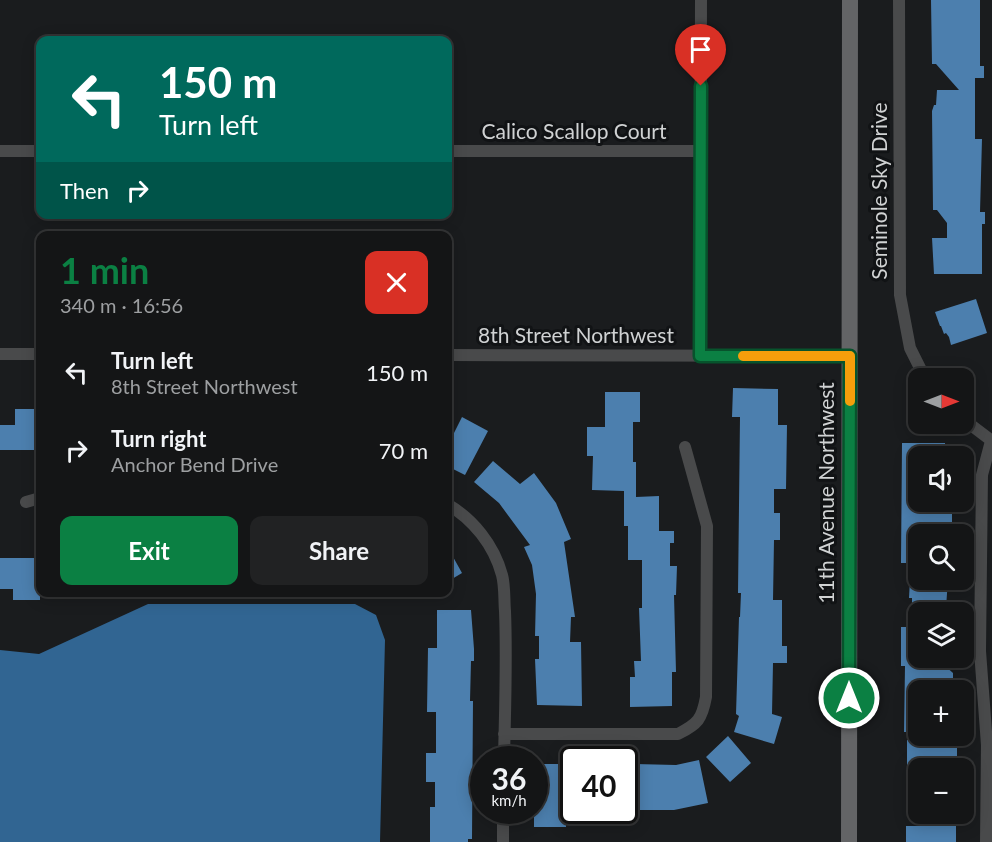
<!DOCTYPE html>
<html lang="en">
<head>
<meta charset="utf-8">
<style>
  :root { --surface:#141516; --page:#212223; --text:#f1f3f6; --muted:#9d9fa1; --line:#333435; --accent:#0b8043 }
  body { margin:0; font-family:Lato,sans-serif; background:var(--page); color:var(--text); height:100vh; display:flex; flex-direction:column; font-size:22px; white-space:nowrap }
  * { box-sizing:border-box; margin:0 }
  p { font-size:20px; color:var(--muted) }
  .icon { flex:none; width:33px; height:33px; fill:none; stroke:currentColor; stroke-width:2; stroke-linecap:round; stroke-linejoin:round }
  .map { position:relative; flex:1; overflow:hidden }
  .details { position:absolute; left:36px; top:231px; width:416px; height:366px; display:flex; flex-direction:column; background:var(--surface); border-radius:12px; box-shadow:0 3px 15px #0003,0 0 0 2px var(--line) }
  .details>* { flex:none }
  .guide { position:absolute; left:36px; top:36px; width:416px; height:183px; border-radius:12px; box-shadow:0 3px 15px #0003,0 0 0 2px var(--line); background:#00695c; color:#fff; overflow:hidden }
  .needle { width:39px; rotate:90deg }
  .fabs { position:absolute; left:908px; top:368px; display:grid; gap:12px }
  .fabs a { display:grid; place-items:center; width:66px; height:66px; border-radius:12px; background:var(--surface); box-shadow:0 3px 15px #0003,0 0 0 2px var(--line); font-size:30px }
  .speed { position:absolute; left:470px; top:746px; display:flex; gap:12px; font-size:30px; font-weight:700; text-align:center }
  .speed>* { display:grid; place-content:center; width:78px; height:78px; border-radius:50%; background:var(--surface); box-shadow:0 3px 15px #0003,0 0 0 2px var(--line); line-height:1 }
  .speed small { font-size:15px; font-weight:400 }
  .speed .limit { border:3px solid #111; border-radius:9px; background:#fff; color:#111 }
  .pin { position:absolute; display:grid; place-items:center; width:51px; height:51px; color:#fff; margin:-62px -26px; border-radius:50% 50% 50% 0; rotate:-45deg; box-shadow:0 0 6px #0007 }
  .pin .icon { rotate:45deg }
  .me { position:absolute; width:66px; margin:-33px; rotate:0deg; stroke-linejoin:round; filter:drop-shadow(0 0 4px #0008) }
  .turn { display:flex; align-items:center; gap:21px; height:126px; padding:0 24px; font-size:27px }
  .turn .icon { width:78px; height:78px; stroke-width:2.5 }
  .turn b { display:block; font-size:42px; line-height:51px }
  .then { display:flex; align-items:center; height:57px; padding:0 24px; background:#0003; gap:12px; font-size:22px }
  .round { display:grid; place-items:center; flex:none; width:63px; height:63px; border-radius:12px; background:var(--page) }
  .head { display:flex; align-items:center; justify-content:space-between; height:102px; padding:0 24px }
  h1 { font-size:36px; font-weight:700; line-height:45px; color:var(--accent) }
  .primary-button { display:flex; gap:12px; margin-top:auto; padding:12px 24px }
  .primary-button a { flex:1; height:69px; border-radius:12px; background:var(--accent); color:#fff; font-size:24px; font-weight:700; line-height:69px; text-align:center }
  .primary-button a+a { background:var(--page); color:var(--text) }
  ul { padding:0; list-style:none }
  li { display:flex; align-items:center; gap:18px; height:78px; padding:0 24px }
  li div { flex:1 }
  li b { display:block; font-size:22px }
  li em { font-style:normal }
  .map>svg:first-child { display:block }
  .water { fill:#316592 }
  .building { fill:#4c7fae }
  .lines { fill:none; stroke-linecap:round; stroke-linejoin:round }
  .street { stroke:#494a4b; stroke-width:12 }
  .secondary { stroke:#636466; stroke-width:16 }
  .route-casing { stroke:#07532c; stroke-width:15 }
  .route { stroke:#0b8043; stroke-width:10 }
  .slow { stroke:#f59e0b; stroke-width:10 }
  .labels { text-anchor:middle; stroke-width:6; stroke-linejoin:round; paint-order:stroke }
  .street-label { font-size:21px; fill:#d0d2d3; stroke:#111315 }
</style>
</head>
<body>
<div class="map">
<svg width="992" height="842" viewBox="0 0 992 842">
  <rect width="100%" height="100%" fill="#1a1c1e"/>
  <path class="water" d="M148 604H355L376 615 385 640 380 842H0V650L39 654Z"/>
  <path class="building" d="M931 0H980V66H984V78H975V139H982L980 212H985V224H982V274H934L932 238H947V223L937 210H933L932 111 934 105H936L937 90H959L936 64H932Z
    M976 299 987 333 951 345 949 337 946 333 944 334 941 326H940L935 312Z
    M733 388 778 389V425H787L786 489H774V513H780V540H774L773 600H782V646H787V663H773L772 714 782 717 774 744 734 732 739 716 736 714 739 617H740L741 593H738L740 417H732Z
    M605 392H640V422H633V462H636V497L659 496V531H674V543H670V566H677L676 595H674L676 672H672V706L630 707V677H635L634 661H641L639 608H642V560H628V526H624V491L592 490 593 456H587V427H605Z
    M15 409H40V450H0V425H15Z
    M462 417 488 431 465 475 447 466V447Z
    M902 443H945V456H918V501H952V534H918V563H901Z
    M493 461 520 484 534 473 556 503 571 539 564 542 575 617H571L570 642H581L582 706 537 705 535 659H539V636H535L536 594 532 565 524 547 530 545 499 503 474 482Z
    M447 546 462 573 447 582Z
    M0 558H40V600H13V589H0Z
    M910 579H948L946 608 912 607V598H909Z
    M437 610H471L474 649V661H471L470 701H473L472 839H468V842H430V807H435V782H426V753H436V712H427L428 648H437Z
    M901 627H918V657H935L953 673V690H918V732H904L905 666H901Z
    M728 736 751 763 730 782 706 757Z
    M907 740H957V767L907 768Z
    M699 760 708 803 674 810H624V768H635V764L676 765Z
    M541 764H573V792H566V827H534V798H540Z
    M925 813H956V842H906V826H925Z"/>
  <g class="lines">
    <path class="street" d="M899 0 900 295 910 348 925 378
      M0 151H40
      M447 151H701
      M0 354H40
      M447 355 850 356
      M700 356 701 0
      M963 419 992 441
      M26 502 40 498
      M447 504C473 519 494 545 502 575 505 586 504 600 505 611 507 660 505 710 504 759
      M504 734H678C698 724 702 719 706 697L707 526 685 447
      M503 842V810
      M986 842 987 745 980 651 982 475 991 441"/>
    <path class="secondary" d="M849 842 850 0"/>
  </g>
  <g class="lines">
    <defs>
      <path id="route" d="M701 86 700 356H850L849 698"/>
    </defs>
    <use href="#route" class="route-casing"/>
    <use href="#route" class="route"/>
    <path class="slow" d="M743 356H850V401"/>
  </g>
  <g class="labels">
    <g class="street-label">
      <text x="574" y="139">Calico Scallop Court</text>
      <text transform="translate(880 191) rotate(-90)" y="7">Seminole Sky Drive</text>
      <text x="576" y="343">8th Street Northwest</text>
      <text transform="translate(827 493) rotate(-90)" y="7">11th Avenue Northwest</text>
    </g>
  </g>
</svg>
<div class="fabs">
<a><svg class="needle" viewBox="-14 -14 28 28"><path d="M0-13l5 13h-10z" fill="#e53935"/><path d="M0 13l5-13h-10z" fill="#9d9fa1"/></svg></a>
<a><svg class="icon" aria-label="sound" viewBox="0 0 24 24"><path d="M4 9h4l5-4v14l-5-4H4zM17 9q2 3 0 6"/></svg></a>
<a><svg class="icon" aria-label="search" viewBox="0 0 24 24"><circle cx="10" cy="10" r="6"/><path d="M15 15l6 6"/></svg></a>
<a><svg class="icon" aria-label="layers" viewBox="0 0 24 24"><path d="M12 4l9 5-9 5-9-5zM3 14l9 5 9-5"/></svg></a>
<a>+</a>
<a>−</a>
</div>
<div class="speed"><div>36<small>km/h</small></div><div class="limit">40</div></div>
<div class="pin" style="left:701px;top:86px;background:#d93025"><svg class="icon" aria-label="arrive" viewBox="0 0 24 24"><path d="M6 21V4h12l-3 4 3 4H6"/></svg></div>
<svg class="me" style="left:849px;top:698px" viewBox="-20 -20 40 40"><circle r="17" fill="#0b8043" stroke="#fff" stroke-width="3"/><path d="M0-11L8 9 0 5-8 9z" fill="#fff"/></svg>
<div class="guide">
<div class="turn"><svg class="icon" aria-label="left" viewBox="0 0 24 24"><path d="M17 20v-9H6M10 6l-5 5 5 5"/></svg><div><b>150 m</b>Turn left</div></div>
<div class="then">Then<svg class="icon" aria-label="right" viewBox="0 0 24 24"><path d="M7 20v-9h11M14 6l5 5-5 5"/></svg></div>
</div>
<section class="details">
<div class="head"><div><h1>1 min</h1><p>340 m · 16:56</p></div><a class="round" style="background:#d93025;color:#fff"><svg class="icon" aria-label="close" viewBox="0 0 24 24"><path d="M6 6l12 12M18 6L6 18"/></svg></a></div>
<ul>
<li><svg class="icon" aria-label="left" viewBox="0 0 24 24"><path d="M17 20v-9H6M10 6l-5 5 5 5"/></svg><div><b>Turn left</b><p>8th Street Northwest</p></div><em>150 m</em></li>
<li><svg class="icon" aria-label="right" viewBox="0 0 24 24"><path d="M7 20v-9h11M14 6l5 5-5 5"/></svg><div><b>Turn right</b><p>Anchor Bend Drive</p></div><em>70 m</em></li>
</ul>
<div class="primary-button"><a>Exit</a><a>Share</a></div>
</section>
</div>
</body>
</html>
